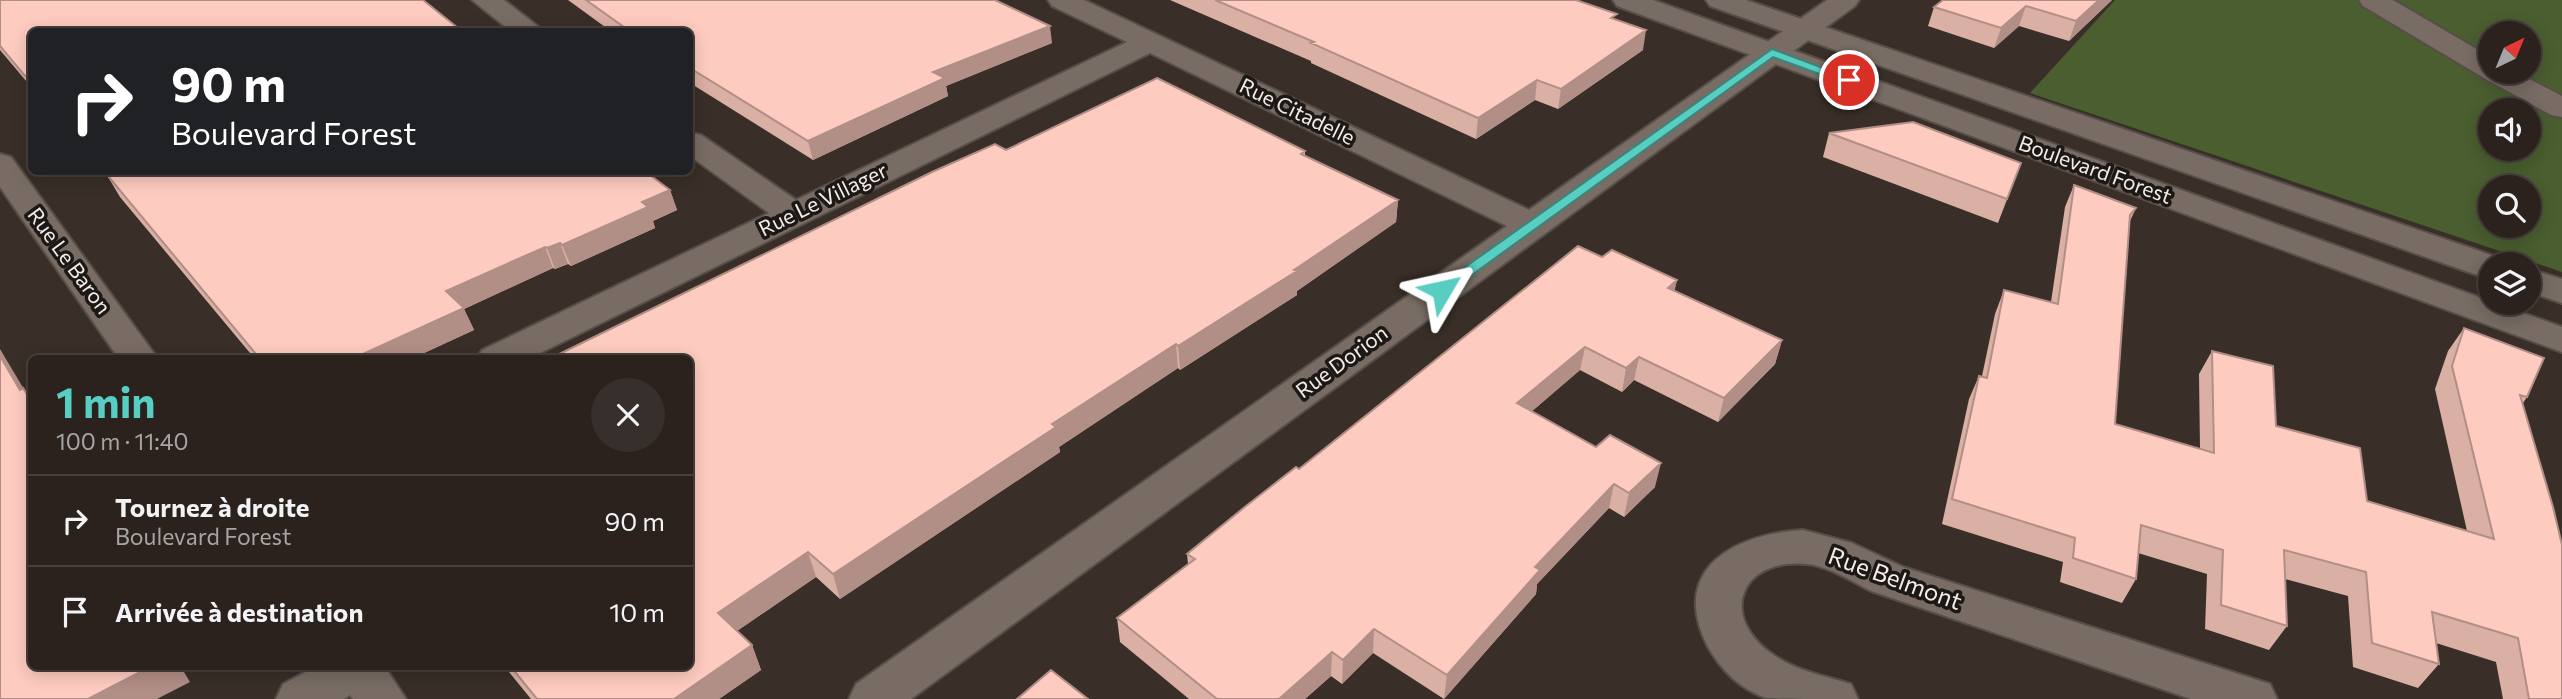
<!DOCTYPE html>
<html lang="fr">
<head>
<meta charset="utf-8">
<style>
  :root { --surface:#2b221e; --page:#372f2b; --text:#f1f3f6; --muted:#a6a4a4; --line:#473f3c; --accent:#57cec1 }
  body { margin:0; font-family:Commissioner,sans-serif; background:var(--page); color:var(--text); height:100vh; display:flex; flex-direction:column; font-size:26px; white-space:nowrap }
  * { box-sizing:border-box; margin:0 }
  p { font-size:23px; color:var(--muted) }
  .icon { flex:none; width:38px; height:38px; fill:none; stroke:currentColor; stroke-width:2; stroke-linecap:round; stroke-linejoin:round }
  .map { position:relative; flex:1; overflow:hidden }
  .drawer { position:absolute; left:28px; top:355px; width:665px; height:315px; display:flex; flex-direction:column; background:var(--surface); border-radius:10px; box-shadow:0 4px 18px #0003,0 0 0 2px var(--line) }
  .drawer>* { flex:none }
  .top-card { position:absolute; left:28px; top:28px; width:665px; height:147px; border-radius:10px; box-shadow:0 4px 18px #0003,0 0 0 2px var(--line); background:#202124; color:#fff; overflow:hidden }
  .needle { width:46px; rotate:43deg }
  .controls { position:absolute; left:2478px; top:21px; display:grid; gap:14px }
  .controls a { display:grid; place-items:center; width:63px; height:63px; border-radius:50%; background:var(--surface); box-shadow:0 4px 18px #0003,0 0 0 2px var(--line); font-size:35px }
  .pin { position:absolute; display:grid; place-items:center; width:60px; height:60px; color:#fff; margin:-30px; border:4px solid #fff; border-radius:50%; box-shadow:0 2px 7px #0007 }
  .me { position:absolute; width:77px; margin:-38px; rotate:54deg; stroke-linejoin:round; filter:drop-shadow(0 0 5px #0008) }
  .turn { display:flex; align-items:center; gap:24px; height:147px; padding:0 28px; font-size:32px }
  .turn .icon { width:91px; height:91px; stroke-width:2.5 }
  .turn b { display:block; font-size:49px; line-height:60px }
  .round { display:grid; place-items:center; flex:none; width:74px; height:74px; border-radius:37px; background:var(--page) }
  .head { display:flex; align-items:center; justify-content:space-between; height:119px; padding:0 28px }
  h1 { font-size:42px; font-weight:700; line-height:52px; color:var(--accent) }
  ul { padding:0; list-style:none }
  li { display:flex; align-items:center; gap:21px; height:91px; padding:0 28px; border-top:2px solid var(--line) }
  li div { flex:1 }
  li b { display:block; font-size:26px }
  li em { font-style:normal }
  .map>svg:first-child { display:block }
  .green { fill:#4a5e30; fill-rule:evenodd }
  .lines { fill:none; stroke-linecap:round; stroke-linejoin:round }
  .minor-casing { stroke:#574e48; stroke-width:4 }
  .tertiary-casing { stroke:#574e48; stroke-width:4 }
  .minor { fill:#786c64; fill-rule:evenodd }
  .tertiary { fill:#786c64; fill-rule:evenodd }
  .wall { fill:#daafa4 }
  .shaded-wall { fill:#b18e86 }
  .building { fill:#fdcbbf; stroke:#b18e86; stroke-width:2 }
  .route { fill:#57cec1; stroke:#39867d; stroke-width:2 }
  .labels { text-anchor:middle; stroke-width:7; stroke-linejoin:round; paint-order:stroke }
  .street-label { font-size:21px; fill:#f3ece8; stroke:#1c1815 }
  .near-street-label { font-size:24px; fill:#f3ece8; stroke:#1c1815 }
</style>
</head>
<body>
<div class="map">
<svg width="2562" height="699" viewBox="0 0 2562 699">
  <rect width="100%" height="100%" fill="#392e28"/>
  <path class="green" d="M2115 0H2562V272L2030 93ZM2490 33H2529V72H2490ZM2490 110H2529V149H2490ZM2490 187H2529V226H2490Z"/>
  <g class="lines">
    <defs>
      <path id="minor" d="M472 0H504L545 32H512Z
        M1048 0H1084L1529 210 1827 0H1859L1855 6 911 699H849L856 684 1507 226 1150 53 528 359H477L482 350 769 213 690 156V133L701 135 796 200 1127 42 1052 6Z
        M2359 0H2393L2490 57V72H2516L2562 96V117L2551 115 2484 78 2363 6Z
        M0 154 11 157 158 359H119L0 187Z
        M1803 530 1852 543 1903 567 2270 684 2277 699H2191L1871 591C1851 581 1829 566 1806 564 1738 558 1718 619 1775 656 1797 671 1826 676 1851 684L1858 699C1835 699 1786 699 1766 698 1740 689 1720 669 1707 645 1669 568 1735 534 1803 530Z
        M315 667H385L406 699H353L350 695 344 699H276L283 684Z"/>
      <path id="tertiary" d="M1613 0H1653L2562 327V352L1617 6Z
        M1706 0H1746L2503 259 2506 264H2490V278L2477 275 1710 6Z
        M2529 269 2562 279V303L2529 292Z"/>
    </defs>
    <use href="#minor" class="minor-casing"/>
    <use href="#tertiary" class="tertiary-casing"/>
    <use href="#minor" class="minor"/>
    <use href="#tertiary" class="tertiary"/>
  </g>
  <path class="wall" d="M0 0 32 32V88L0 50Z
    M568 0H995L1052 43 946 86 948 96 813 160 690 83V32H612Z
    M1170 0H1576L1616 20 1643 50 1558 109 1535 100 1476 139 1311 63V61Z
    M2112 0 2069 41 2019 26 1994 48 1928 26 1934 7Z
    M1829 133 2021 163 1998 223 1823 157Z
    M1006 150 1305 151V156L1398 200 1396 222 1297 291V295L1180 370 1178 368 1059 447 1060 452 840 599 816 577 737 631 752 645 761 670 719 699H531L505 667H690Z
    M105 172H646L670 190 677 210 653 221 655 228 571 266 568 264 555 269 553 268 464 309 474 330 411 359H255L120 197Z
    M2074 185 2136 208 2130 221 2115 424 2200 449 2199 374 2212 351 2276 426 2367 501 2467 531 2435 389 2448 351 2464 328 2527 397 2523 403 2562 699H2503L2496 662 2436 643 2439 664 2418 688 2353 667 2348 596 2285 579 2287 626 2269 650 2205 629 2207 574 2138 553 2136 579 2122 603 2060 582 2063 562 1942 524 1969 399 1979 376H1982L1995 314 2004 290 2051 302 2065 207Z
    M1602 257 1677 280 1674 291 1782 340 1775 364 1718 422 1634 380 1622 392 1580 370 1532 411 1655 487 1624 517 1609 508 1537 584 1536 594 1444 699 1373 653 1342 684 1331 676 1305 699H1189L1120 642 1117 618 1188 564 1187 554 1299 469Z"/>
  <path class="shaded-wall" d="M2099 0H2112L2069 41 2076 21Z
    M2026 6 2019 26 1994 48 2001 28Z
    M1050 26 1052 43 946 86 948 96 813 160 808 141 933 72Z
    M1646 30 1643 50 1558 109 1561 89Z
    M32 74V86L25 76Z
    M1537 80 1535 100 1476 139 1478 118Z
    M670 190 677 210 653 221 655 228 571 266 562 245 642 202Z
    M1398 200 1396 222 1297 291V295L1180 370 1178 346 1294 270Z
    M560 243 568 264 555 269 547 248Z
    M545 247 553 268 464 309 474 330 411 359H352L446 291Z
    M1677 280 1672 303 1668 288Z
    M1782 340 1775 364 1718 422 1724 398Z
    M1176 344 1178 368 1059 447 1060 452 840 599 833 574 1052 424Z
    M1585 347 1580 370 1514 427 1517 403Z
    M0 349 28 396 23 388 32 399V405L20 390 0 356Z
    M1639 357 1634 380 1622 392 1626 368Z
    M1661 463 1655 487 1624 517 1629 493Z
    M1614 484 1609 508 1537 584 1536 594 1444 699 1447 675 1535 567Z
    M808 552 816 577 728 637 718 613Z
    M1374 629 1373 653 1342 684 1343 660Z
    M752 645 761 670 719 699H674Z
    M1332 652 1331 676 1305 699H1279Z
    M150 667H181L190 682 157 699H88Z"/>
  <path class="building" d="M0 0H423L463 32H32V74L25 76 0 46Z
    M586 0H995L1050 26 933 72 945 78 808 141 690 68V32H631Z
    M1215 0H1576L1617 14 1611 18 1646 30 1561 89 1537 80 1478 118 1311 43 1314 42Z
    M1943 0H2099L2076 21 2026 6 2001 28 1934 7Z
    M1157 78 1305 151 1301 154 1398 200 1294 270 1297 271 1178 346 1176 344 1052 424 1056 427 833 574 808 552 718 613 752 645 674 699H537L511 667H690V359H549L932 172 995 144 1006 150Z
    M1913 122 2021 163 2007 199 1829 133Z
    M108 172H646L670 190 642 202 648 207 562 245 560 243 547 248 545 247 446 291 464 308 352 359H260L108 176 111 175Z
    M2074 185 2136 208 2130 215 2115 424 2214 453 2212 351 2273 366 2276 426 2360 448 2367 501 2494 539 2452 366 2464 328 2544 358 2527 397 2520 395 2553 507 2562 545V699H2529L2518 638 2432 612 2439 664 2372 643 2366 572 2284 550 2287 626 2221 605 2223 550 2141 525 2136 579 2073 558 2075 538 1952 499 1979 376 1987 378 2004 290 2058 304Z
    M1578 246 1602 257 1612 250 1677 280 1668 288 1782 340 1724 398 1639 357 1626 368 1585 347 1517 403 1596 447 1610 435 1661 463 1629 493 1614 484 1535 567 1540 570 1447 675 1374 629 1343 660 1332 652 1279 699H1217L1117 618 1195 559 1187 554 1246 506 1296 467 1299 469Z
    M0 356 20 390 23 388 32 402V667H150L88 699H0Z
    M1051 670 1088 699H1017Z"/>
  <path class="route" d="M1772 49 1855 80 1853 83H1844L1773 57 1447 293H1437L1434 290 1437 287Z"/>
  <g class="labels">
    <g class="street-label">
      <text transform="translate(1297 112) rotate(26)" y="7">Rue Citadelle</text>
      <text transform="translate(2095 170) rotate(20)" y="7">Boulevard Forest</text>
      <text transform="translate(823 200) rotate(-26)" y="7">Rue Le Villager</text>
      <text transform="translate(69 261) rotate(54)" y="7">Rue Le Baron</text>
      <text transform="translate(1342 362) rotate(-36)" y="7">Rue Dorion</text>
    </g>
    <g class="near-street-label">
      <text transform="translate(1895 579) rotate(20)" y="8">Rue Belmont</text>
    </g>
  </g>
</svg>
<div class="controls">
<a><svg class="needle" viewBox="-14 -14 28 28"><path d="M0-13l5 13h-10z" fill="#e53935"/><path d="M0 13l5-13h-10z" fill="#a6a4a4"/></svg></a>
<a><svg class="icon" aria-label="sound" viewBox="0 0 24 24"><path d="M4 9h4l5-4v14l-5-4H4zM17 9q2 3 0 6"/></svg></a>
<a><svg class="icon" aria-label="search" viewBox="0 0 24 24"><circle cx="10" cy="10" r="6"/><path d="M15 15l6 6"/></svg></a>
<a><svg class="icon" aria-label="layers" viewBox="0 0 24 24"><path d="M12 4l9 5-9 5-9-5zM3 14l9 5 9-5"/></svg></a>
</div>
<div class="pin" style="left:1849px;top:80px;background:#d93025"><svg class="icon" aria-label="arrive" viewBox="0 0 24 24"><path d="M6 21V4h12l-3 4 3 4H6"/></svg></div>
<svg class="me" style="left:1442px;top:290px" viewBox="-20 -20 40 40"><path d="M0-17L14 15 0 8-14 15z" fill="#57cec1" stroke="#fff" stroke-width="4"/></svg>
<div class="top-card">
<div class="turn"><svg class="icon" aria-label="right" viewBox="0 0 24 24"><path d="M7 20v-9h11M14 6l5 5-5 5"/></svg><div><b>90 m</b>Boulevard Forest</div></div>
</div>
<section class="drawer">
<div class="head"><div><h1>1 min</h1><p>100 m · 11:40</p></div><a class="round"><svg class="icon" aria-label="close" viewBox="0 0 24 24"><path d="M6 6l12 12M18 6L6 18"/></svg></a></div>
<ul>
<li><svg class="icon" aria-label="right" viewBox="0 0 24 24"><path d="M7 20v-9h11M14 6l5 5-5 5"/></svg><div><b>Tournez à droite</b><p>Boulevard Forest</p></div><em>90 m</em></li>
<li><svg class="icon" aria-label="arrive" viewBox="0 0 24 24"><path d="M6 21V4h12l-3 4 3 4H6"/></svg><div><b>Arrivée à destination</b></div><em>10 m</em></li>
</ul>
</section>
</div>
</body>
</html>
